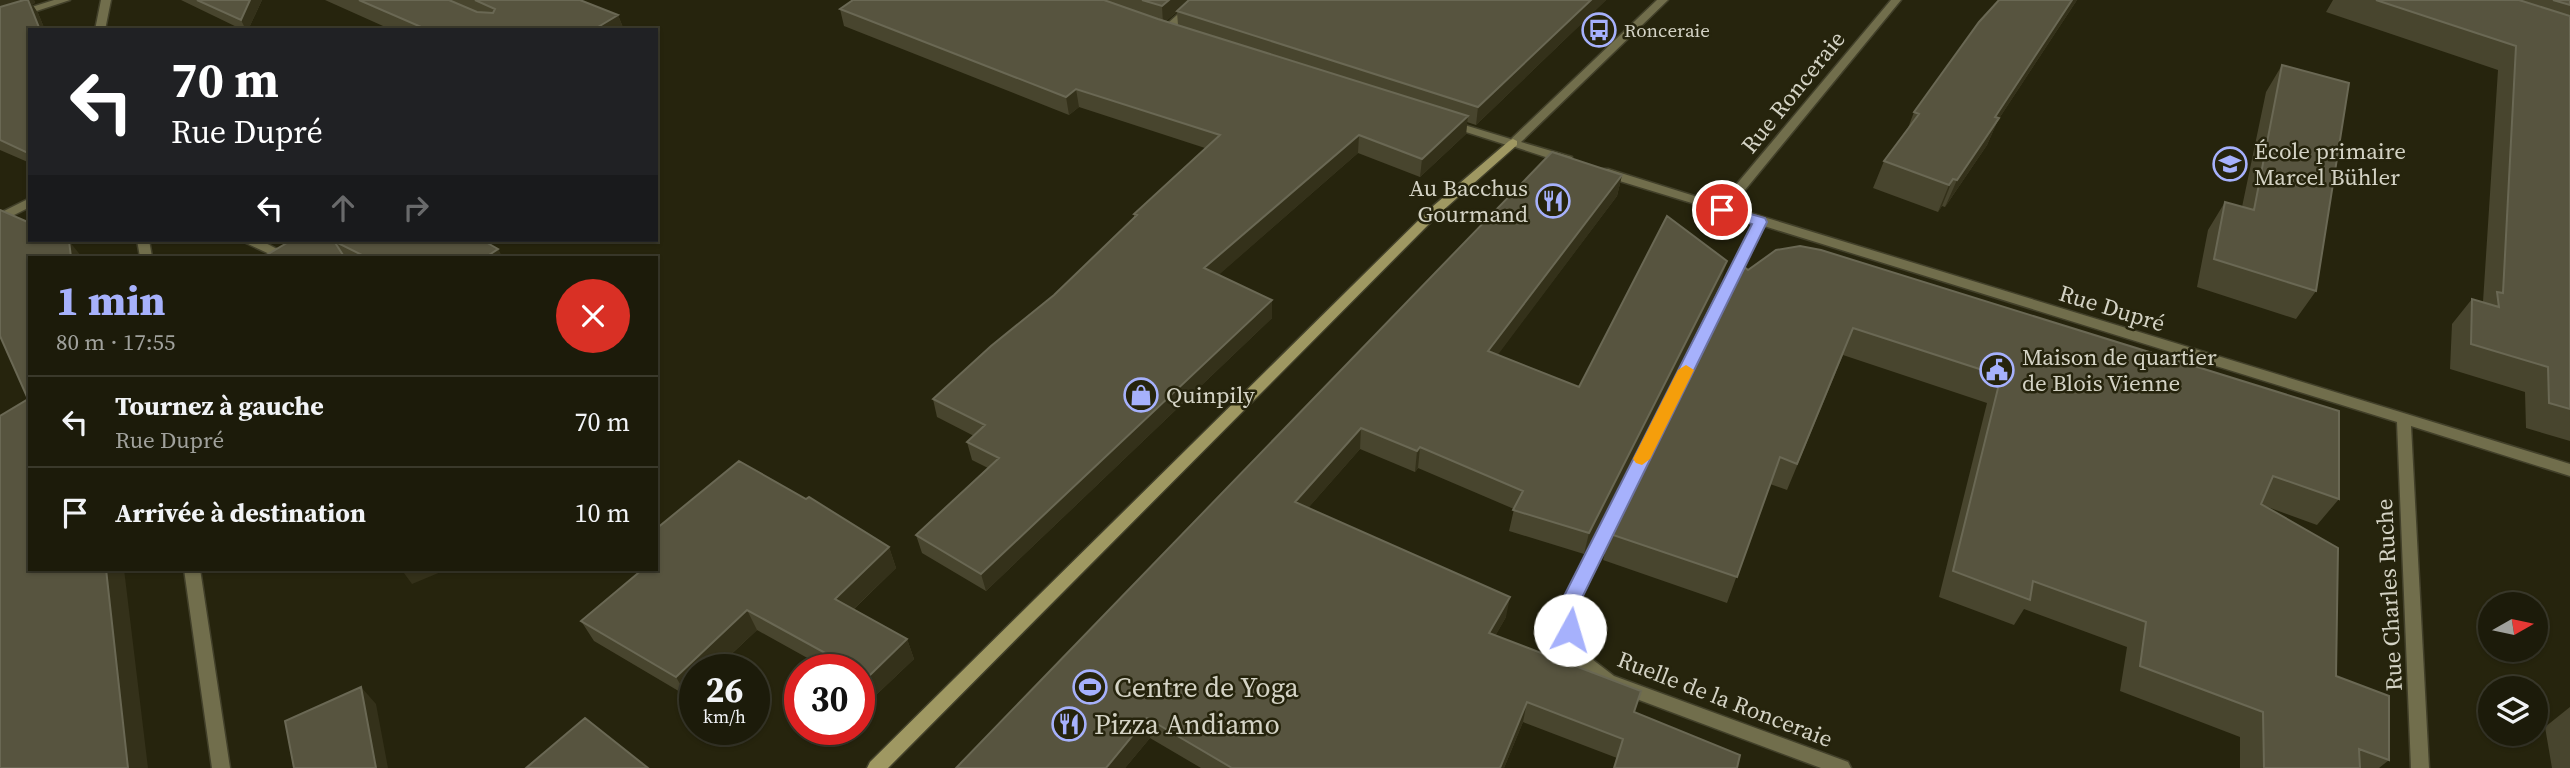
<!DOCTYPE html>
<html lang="fr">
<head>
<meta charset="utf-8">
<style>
  :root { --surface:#1c1b0a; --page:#292818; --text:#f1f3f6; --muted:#a0a19c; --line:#3a392b; --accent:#a6b1fc }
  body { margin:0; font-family:"Source Serif 4",serif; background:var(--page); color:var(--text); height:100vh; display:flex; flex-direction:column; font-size:26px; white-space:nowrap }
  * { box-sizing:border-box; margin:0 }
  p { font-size:23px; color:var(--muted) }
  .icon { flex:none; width:38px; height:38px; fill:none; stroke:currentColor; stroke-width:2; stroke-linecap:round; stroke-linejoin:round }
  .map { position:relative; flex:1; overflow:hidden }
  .side { position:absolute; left:28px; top:256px; width:630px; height:315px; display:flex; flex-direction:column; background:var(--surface); border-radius:0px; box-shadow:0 2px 5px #0004,0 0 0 2px var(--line) }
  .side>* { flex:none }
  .hud { position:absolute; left:28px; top:28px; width:630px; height:214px; border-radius:0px; box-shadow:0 2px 5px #0004,0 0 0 2px var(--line); background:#202124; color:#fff; overflow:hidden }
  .needle { width:46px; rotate:81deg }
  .tools { position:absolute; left:2478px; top:592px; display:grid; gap:14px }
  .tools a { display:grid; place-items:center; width:70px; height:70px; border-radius:50%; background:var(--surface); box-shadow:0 2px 5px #0004,0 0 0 2px var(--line); font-size:35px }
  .speed { position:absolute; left:679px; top:654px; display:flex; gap:14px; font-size:35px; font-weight:700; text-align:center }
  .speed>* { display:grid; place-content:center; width:91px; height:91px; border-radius:50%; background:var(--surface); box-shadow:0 2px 5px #0004,0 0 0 2px var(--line); line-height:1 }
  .speed small { font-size:18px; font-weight:400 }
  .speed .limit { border:10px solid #d22; background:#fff; color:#111 }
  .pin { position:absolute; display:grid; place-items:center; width:60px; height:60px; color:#fff; margin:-30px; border:4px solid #fff; border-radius:50%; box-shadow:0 2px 7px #0007 }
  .me { position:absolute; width:77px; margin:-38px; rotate:6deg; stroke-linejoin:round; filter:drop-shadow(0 0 5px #0008) }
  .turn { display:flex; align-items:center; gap:24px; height:147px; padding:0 28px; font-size:32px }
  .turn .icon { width:91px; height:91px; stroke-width:2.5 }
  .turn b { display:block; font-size:49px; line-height:60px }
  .lanes { display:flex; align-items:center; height:66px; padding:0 28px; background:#0003; justify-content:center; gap:35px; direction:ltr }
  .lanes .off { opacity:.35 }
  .round { display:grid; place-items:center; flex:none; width:74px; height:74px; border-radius:37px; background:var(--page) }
  .overview { display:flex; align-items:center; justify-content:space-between; height:119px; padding:0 28px }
  h1 { font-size:42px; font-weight:800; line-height:52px; color:var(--accent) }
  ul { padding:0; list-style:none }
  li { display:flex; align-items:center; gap:21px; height:91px; padding:0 28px; border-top:2px solid var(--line) }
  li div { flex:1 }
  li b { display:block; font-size:26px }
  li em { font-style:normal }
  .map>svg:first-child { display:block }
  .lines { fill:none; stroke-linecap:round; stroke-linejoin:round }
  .service-casing { stroke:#42402a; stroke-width:3 }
  .minor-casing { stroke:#42402a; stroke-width:3 }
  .tertiary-casing { stroke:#42402a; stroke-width:3 }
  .secondary-casing { stroke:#42402a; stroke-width:3 }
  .service { fill:#716e4c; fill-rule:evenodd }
  .minor { fill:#716e4c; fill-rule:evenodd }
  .tertiary { fill:#716e4c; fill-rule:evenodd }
  .secondary { fill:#9f9862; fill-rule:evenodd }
  .wall { fill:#48452e; fill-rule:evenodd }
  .shaded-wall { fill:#34311a }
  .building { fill:#57543f; stroke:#6a6854; stroke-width:2 }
  .route { fill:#a6b1fc; stroke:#6c73a4; stroke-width:2 }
  .slow { fill:#f59e0b }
  .labels { text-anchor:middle; stroke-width:5; stroke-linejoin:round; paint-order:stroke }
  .far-poi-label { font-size:19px; fill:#d4d3c5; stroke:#26240d; text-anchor:start }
  .street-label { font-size:23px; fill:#d4d3c5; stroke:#26240d }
  .poi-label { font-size:23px; fill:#d4d3c5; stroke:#26240d; text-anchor:start }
  .near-poi-label { font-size:28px; fill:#d4d3c5; stroke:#26240d; text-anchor:start }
</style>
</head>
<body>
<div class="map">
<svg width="2570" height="768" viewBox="0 0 2570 768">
  <rect width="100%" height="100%" fill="#26240d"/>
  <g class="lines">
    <defs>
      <path id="service" d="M244 240H260L292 257H276L246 243Z"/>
      <path id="minor" d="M54 0H70L0 23V17Z
        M101 0H111L105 30H95Z
        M1194 0H1205L1168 34H1160V30Z
        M1657 0H1668L1521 142 1572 157V163H1564L1509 145V141Z
        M1891 0H1901L1731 207 2570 464V476L2411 426 2429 768H2411L2397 422 1764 226 1576 608 1580 650 1614 676 1848 762 1851 768H1821L1602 686 1566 658 1564 653 1560 608 1754 222 1600 175 1598 172 1600 169H1608L1720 204Z
        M30 198V207L0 222V213Z
        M137 240H149L152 257H140Z
        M184 569H200L230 768H212Z"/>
      <path id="tertiary" d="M1448 120 1517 141 1519 143 1513 147 1444 125V121Z"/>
      <path id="secondary" d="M1513 139 1517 141V145L1440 213 888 768H867L870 762 1432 207 1509 141Z"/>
    </defs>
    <use href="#service" class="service-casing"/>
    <use href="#minor" class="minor-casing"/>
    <use href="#tertiary" class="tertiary-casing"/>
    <use href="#secondary" class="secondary-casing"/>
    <use href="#service" class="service"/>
    <use href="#minor" class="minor"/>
    <use href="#tertiary" class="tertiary"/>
    <use href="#secondary" class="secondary"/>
  </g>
  <path class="wall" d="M0 0H34L35 3 32 4 38 13 45 30H30V163L0 150Z
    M181 0H262L248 30H243Z
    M325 0H580L618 15 624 30H392Z
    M853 0H1606L1476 125 1467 122 1466 134 1420 177 1358 153 1218 275 1272 318 986 591 922 553 916 535 988 468 972 460 967 442 974 436 937 417 933 399 1054 295 1134 218V214L1205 148 1079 107 1069 115 844 26 840 9ZM1177 12 1178 25 1166 21Z
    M1999 0H2077L1998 120 1987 145 1945 207 1942 206 1938 212 1873 188 1884 161 1908 128 1914 112Z
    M2333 0H2570V441L2526 428 2525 392 2450 369 2452 324 2472 299 2483 302 2498 70 2326 12Z
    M2282 65 2316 291 2296 319 2197 287 2208 230 2225 202 2242 207 2266 92Z
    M1622 175 1617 196 1497 355 1579 387 1721 282 1584 554 1509 531 1514 509 1418 468 1415 472 1360 449 1308 508 1506 617 1495 636 1641 691 1617 758 1523 722 1504 768H1201L1150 738 1125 768H956Z
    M291 240 498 249 502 257H263Z
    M1748 270 2339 499 2317 525 2265 506 2336 676 2389 760 2379 768H2240V737L2120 691 2127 647 2024 609 2014 625 1939 597 1987 403 1843 355 1787 490 1770 484 1727 603 1603 560 1610 534Z
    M806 499 889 547 896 568 854 609 907 639 914 659 875 696 859 687V670H829L757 630 687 696 594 641 581 621Z
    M2570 707V768H2552L2545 727Z"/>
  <path class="shaded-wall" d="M0 0H34L35 3 32 4 38 13 45 30H40L0 14Z
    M250 0H262L248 30H246L241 20Z
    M1169 0H1190L1163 24 1162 6Z
    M1591 0H1606L1476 125 1478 107Z
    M2072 0H2077L1998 120 1987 145 1945 207 1957 180 1995 117Z
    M618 15 624 30H593Z
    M1076 89 1079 107 1069 115 1066 97Z
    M1468 116 1466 134 1420 177 1422 159Z
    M1359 135 1358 153 1205 287 1204 268Z
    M1622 175 1617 196 1485 372 1488 351Z
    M1953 179 1942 206 1938 212 1949 185Z
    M69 241 82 257H71Z
    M498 249 502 257H486Z
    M1727 261 1721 282 1584 554 1589 533Z
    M1272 300V318L986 591 981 574Z
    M1361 428 1360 449 1295 523V502Z
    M1420 447 1418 468 1415 472 1417 451Z
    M889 547 896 568 843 619 835 599Z
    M106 569H124L148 768H128Z
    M401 569H448L412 584Z
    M1510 597 1506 617 1485 654 1489 633Z
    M747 610 757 630 714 670H695V689L687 696 676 677Z
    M907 639 914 659 875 696 868 677Z
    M361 687 376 704 388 768H376Z
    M1527 702 1523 722 1504 768H1500Z
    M1147 718 1150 738 1125 768H1106Z"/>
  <path class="building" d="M24 0H28L40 30H30V154L0 140V7Z
    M197 0H250L241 20Z
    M359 0H449L477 12 493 13 495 9 475 0H580L618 15 593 30H428Z
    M853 0H1104L1158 19 1468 116 1422 159 1359 135 1204 268 1272 300 981 574 916 535 999 458 967 442 985 425 933 399 991 346 1054 295 1137 215 1134 214 1220 135 1076 89 1066 97 840 9Z
    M1142 0H1169L1162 6Z
    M1189 0H1591L1478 107 1177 11Z
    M1999 0H2072L1995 117 1999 118 1957 180 1953 179 1949 185 1884 161 1919 114 1914 112 1979 22Z
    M2376 0H2519L2570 16V409L2549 403 2548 367 2471 344 2472 299 2499 307 2497 292 2503 293 2516 46Z
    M2553 0H2570V5Z
    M2282 65 2349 83 2316 291 2214 259 2225 202 2254 210Z
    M1552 152 1622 175 1488 351 1579 387 1667 216 1727 261 1589 533 1513 510 1523 491 1420 447 1417 451 1361 428 1295 502 1510 597 1489 633 1641 691 1634 712 1740 755 1737 768H1614L1623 739 1527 702 1500 768H1232L1147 718 1106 768H956Z
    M0 210 30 223V240L69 241 71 257H30V569H106L128 768H0V416L28 399 0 336Z
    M292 240H482L498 249 486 257H366L334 241 343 255 340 257H263Z
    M1800 246 1821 250 2339 411V499L2273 476 2261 504 2338 548 2336 676 2389 696V760L2359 749 2360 768H2264L2263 712 2140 666 2146 622 2033 581 2030 600 1953 571 2001 376 1853 328 1797 464 1780 457 1737 577 1610 534 1743 266 1748 270 1776 250Z
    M739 461 806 499 809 497 889 547 835 599 907 639 868 677 859 672V670H856L747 610 676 677 581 621 643 569H656V529Z
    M361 687 376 768H294L285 721Z
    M585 718 648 768H526Z"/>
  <path class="route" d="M1722 206 1765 218 1767 222 1577 608 1579 630 1577 636 1570 638 1563 636 1558 608 1752 224 1717 213V207Z"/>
  <path class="slow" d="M1686 365 1694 370 1650 459 1642 465 1636 463 1633 459 1678 370Z"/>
  <defs>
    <symbol id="bus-ring" viewBox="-11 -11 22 22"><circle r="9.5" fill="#26240d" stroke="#a6b1fc" stroke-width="1.5"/><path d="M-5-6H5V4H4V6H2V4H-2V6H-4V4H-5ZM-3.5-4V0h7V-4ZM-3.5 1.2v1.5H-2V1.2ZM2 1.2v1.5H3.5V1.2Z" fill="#a6b1fc"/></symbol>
    <symbol id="school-ring" viewBox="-11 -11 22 22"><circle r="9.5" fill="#26240d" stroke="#a6b1fc" stroke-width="1.5"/><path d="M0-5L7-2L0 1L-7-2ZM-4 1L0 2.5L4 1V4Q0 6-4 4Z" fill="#a6b1fc"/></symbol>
    <symbol id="restaurant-ring" viewBox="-11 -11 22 22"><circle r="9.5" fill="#26240d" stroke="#a6b1fc" stroke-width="1.5"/><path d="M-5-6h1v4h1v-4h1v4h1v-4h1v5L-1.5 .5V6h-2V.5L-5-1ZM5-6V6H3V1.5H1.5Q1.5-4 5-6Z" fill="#a6b1fc"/></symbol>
    <symbol id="civic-ring" viewBox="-11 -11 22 22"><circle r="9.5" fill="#26240d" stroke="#a6b1fc" stroke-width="1.5"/><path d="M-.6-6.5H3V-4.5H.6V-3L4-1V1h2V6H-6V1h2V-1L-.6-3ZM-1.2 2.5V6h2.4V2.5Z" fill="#a6b1fc"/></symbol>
    <symbol id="shop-ring" viewBox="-11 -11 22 22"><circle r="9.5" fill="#26240d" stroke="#a6b1fc" stroke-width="1.5"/><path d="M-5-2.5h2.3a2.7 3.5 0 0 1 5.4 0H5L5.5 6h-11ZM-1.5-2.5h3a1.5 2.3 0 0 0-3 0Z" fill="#a6b1fc"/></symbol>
    <symbol id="stadium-ring" viewBox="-11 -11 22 22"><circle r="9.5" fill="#26240d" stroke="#a6b1fc" stroke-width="1.5"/><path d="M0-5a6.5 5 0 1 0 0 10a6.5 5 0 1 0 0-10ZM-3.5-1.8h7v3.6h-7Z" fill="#a6b1fc"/></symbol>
  </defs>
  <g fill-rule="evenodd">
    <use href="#bus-ring" x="1580" y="11" width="38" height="38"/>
    <use href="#school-ring" x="2211" y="145" width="38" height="38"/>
    <use href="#restaurant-ring" x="1534" y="182" width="38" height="38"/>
    <use href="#civic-ring" x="1978" y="351" width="38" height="38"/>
    <use href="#shop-ring" x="1122" y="376" width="38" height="38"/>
    <use href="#stadium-ring" x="1071" y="668" width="38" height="38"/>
    <use href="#restaurant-ring" x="1050" y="705" width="38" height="38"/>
  </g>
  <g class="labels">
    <g class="far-poi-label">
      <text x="1624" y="37">Ronceraie</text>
    </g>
    <g class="street-label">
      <text transform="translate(1793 92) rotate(-51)" y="8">Rue Ronceraie</text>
      <text transform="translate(2112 308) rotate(17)" y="8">Rue Dupré</text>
      <text transform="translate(2389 595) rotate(-93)" y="8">Rue Charles Ruche</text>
      <text transform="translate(1725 699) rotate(21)" y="8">Ruelle de la Ronceraie</text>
    </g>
    <g class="poi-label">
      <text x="2254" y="159">École primaire<tspan x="2254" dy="26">Marcel Bühler</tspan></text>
      <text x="1528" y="196" text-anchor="end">Au Bacchus<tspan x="1528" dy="26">Gourmand</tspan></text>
      <text x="2022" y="365">Maison de quartier<tspan x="2022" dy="26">de Blois Vienne</tspan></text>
      <text x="1166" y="403">Quinpily</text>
    </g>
    <g class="near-poi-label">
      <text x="1114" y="697">Centre de Yoga</text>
      <text x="1094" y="734">Pizza Andiamo</text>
    </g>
  </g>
</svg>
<div class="tools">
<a><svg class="needle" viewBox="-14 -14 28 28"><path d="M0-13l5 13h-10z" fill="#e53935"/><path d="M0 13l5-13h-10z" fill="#a0a19c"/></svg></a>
<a><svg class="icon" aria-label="layers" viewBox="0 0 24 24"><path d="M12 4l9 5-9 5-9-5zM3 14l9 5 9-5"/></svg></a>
</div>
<div class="speed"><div>26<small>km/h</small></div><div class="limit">30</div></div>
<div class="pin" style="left:1722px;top:210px;background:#d93025"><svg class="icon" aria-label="arrive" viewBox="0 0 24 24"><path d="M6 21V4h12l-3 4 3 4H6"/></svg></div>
<svg class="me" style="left:1570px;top:630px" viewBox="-20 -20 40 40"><circle r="19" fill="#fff"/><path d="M0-13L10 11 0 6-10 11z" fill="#a6b1fc"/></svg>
<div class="hud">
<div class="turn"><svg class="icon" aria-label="left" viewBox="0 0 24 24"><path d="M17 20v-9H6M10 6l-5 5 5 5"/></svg><div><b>70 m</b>Rue Dupré</div></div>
<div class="lanes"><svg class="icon" aria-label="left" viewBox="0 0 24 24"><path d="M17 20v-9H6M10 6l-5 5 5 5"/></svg><svg class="icon off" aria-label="ahead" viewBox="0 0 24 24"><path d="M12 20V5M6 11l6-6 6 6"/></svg><svg class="icon off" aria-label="right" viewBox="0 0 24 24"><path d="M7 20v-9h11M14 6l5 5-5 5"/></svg></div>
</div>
<section class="side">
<div class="overview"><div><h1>1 min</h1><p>80 m · 17:55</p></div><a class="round" style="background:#d93025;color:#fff"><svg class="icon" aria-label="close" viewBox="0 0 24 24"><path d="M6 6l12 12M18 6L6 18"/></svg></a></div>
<ul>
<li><svg class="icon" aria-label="left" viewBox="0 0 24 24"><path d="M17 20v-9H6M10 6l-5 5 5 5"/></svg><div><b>Tournez à gauche</b><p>Rue Dupré</p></div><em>70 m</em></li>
<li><svg class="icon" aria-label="arrive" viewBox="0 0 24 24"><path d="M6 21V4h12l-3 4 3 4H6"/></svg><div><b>Arrivée à destination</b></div><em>10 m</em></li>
</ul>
</section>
</div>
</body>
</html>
